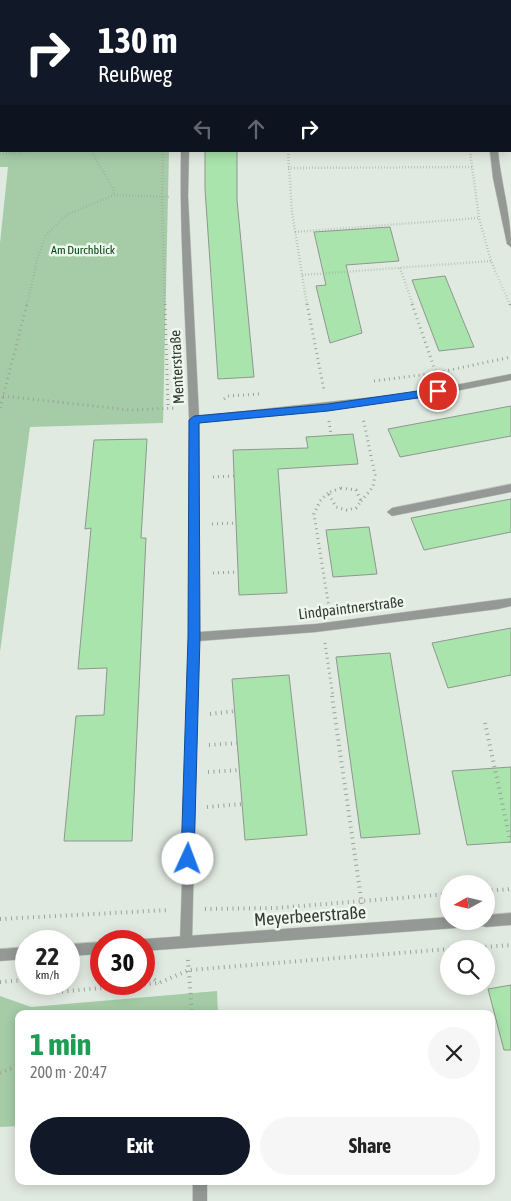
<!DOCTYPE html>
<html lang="en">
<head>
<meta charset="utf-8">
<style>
  :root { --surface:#fff; --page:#f6f6f6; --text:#222; --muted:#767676; --accent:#111827 }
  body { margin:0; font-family:"Asap Condensed",sans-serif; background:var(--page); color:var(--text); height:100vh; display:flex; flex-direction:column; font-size:19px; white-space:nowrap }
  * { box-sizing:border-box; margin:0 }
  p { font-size:16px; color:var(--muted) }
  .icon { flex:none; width:28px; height:28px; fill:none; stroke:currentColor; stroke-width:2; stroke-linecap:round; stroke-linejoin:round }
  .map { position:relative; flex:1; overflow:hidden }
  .side { position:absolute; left:15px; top:1010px; width:480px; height:175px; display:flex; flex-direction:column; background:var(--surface); border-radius:10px; box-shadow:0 2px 12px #0003 }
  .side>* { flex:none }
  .banner { position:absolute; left:0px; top:0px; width:511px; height:152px; box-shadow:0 2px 12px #0003; background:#111827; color:#fff; overflow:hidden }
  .needle { width:32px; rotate:262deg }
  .buttons { position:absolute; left:440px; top:875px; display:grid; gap:10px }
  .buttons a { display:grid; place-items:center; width:55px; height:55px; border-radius:50%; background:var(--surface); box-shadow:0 2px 12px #0003; font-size:25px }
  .speed { position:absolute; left:15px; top:930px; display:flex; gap:10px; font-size:25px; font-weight:700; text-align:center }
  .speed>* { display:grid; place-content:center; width:65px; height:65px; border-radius:50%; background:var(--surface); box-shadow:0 2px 12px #0003; line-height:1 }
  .speed small { font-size:12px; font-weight:400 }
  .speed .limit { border:8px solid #d22; background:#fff; color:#111 }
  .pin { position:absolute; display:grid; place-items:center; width:42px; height:42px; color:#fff; margin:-21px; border:2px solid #fff; border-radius:50%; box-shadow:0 1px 5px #0007 }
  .me { position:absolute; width:55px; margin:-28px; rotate:2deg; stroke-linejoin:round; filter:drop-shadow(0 0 4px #0008) }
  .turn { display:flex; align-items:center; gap:18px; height:105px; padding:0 15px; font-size:22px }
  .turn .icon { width:65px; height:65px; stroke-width:2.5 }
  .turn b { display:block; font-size:35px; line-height:42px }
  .lanes { display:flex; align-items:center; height:48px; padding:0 15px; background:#0003; justify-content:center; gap:25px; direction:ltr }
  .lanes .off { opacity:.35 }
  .round { display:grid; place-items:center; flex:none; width:52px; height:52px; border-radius:26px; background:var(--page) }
  .summary { display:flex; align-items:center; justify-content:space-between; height:85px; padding:0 15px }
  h1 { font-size:30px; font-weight:700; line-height:38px; color:#1e9e55 }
  .action { display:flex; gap:10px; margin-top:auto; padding:10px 15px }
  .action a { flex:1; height:58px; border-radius:30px; background:var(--accent); color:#fff; font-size:20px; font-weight:700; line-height:58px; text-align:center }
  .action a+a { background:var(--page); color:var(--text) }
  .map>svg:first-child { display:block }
  .green { fill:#a5cca7 }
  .building { fill:#a8e4ac; stroke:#8f978f }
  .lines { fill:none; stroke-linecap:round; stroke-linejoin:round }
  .service-casing { stroke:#bfc7bf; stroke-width:1 }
  .minor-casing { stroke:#bfc7bf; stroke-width:1 }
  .tertiary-casing { stroke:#bfc7bf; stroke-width:1 }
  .path-far2 { stroke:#9ba29b; stroke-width:2.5; stroke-dasharray:0.5 2.5; stroke-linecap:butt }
  .path-far1 { stroke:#9ba29b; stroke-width:3; stroke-dasharray:1 4; stroke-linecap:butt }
  .path { stroke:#9ba29b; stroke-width:4; stroke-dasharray:1 4.5; stroke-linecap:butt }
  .service { fill:#959995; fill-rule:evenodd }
  .minor { fill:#959995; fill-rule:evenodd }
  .tertiary { fill:#959995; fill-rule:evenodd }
  .route { fill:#1a73e8; stroke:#114b97 }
  .labels { text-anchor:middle; stroke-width:5; stroke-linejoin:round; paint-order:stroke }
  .far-park-label { font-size:12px; fill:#044714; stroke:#eef7ee }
  .street-label { font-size:15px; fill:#363a36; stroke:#eef7ee }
  .near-street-label { font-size:18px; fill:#363a36; stroke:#eef7ee }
</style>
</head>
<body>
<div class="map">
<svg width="511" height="1201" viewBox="0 0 511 1201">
  <rect width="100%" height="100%" fill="#e1eae1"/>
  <path class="green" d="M0 122 1 151H169L163 423 30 427 0 652V243L8 167H0Z
    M217 991 218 1014H19V1126L0 1127V996L31 1007Z"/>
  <path class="building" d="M205 151H237V200L254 377 218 379 205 189Z
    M390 227 399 261 346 265 362 333 330 343 316 286 326 285 314 232Z
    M445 276 462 318 474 347 439 351 412 280Z
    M511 406V436L400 457 388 429Z
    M353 434 358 464 278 469 287 593 239 595 233 450 308 448 306 437Z
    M147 439 141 538H146L132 841H64L76 716 104 715 107 668 78 669 91 528 85 529 94 440Z
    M511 499V532L424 550 411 518Z
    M369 527 377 574 333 577 326 530Z
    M511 628V675L448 688 432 643Z
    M390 653 420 834 361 838 336 657Z
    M289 675 307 835 245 840 232 679Z
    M511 767V842L467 845 452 771Z
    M511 985V1050H504L488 989Z"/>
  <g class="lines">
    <defs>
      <path id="service" d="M511 484V492L392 516 387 512 392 508Z"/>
      <path id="minor" d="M476 0H482V1H476Z
        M510 51H511V55H510Z
        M181 151H189L188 196 199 416 420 392 511 374V380L420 398 199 423V632L316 624 511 598V606L498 609 316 632 199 641 192 942 190 946 186 948 182 946 180 942C185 787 191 632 190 477 190 368 179 260 181 151Z
        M490 151H498C501 183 511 214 511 247L507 244 493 178Z
        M193 1181H207V1201H193Z"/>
      <path id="tertiary" d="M511 913V925L486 927 483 926 144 951V941H140L144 939 449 917V921H486V915Z
        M101 942V954L69 956V944Z
        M26 947V959L0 961V949Z"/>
    </defs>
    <use href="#service" class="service-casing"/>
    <use href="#minor" class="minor-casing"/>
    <use href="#tertiary" class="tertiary-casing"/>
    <path class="path-far2" d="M91 151 113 188 114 195
      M163 151 162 197 165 305
      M288 151 292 212 307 305
      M470 151 479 218 491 261 510 305
      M0 154 30 151
      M288 168 472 167
      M295 232 479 218
      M400 268 413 305
      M302 275 491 261
      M27 305 37 260 46 235 66 215 114 195 169 197"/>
    <path class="path-far1" d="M165 304 168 408
      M307 304 324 390
      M412 304 436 373
      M510 304 511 307
      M374 381 436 373 511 357
      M3 396 130 410 177 408
      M224 399 228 396 259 394
      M0 408 27 304
      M329 421 331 435
      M213 477 234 476
      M341 488 356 490 361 501 356 508 347 510 336 507 328 493Z
      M328 493 320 501 314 514 329 608
      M361 501 373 487 375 475 363 418
      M212 524 236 523
      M213 573 238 572
      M325 643 333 697"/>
    <path class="path" d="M332 696 363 912
      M210 714 235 711
      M485 723 511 844
      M209 745 238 743
      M208 772 239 770
      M207 807 242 804
      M486 891 511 889
      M205 909 276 908 449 894
      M0 919 169 910
      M458 949 511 945
      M188 960 192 1014
      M150 976 159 983
      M0 982 26 980
      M36 984 56 992 159 983 189 970 449 949
      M0 1073 19 1065"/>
    <use href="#service" class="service"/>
    <use href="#minor" class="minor"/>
    <use href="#tertiary" class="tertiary"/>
  </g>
  <path class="route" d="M438 388 443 391 438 395 328 411 199 423 200 637 194 859 192 864 188 865 183 864 181 859 188 637 189 420 194 416 328 404Z"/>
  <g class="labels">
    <g class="far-park-label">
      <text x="83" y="254">Am Durchblick</text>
    </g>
    <g class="street-label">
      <text transform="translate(177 367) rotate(-93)" y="5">Menterstraße</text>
      <text transform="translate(351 608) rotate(-7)" y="5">Lindpaintnerstraße</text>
    </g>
    <g class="near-street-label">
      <text transform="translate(310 916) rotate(-4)" y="6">Meyerbeerstraße</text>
    </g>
  </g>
</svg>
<div class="buttons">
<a><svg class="needle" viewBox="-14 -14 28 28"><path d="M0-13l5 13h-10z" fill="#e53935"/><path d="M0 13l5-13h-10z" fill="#767676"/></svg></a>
<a><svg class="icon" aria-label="search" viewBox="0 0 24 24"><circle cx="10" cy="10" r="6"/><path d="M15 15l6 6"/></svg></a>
</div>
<div class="speed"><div>22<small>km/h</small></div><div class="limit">30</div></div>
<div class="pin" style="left:438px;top:391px;background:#d93025"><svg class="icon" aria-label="arrive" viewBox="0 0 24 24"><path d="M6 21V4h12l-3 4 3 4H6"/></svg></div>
<svg class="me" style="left:188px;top:859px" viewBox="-20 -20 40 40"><circle r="19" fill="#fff"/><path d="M0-13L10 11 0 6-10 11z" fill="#1a73e8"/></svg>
<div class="banner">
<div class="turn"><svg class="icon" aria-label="right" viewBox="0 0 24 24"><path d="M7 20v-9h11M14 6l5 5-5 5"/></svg><div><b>130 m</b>Reußweg</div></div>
<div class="lanes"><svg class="icon off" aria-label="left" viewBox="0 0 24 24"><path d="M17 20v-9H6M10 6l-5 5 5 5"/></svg><svg class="icon off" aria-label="ahead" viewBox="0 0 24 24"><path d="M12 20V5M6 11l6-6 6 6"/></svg><svg class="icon" aria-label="right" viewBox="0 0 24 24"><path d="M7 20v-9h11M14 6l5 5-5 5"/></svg></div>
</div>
<section class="side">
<div class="summary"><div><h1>1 min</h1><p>200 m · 20:47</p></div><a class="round"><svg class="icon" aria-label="close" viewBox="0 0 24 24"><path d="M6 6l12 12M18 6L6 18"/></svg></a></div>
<div class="action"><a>Exit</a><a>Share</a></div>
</section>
</div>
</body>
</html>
